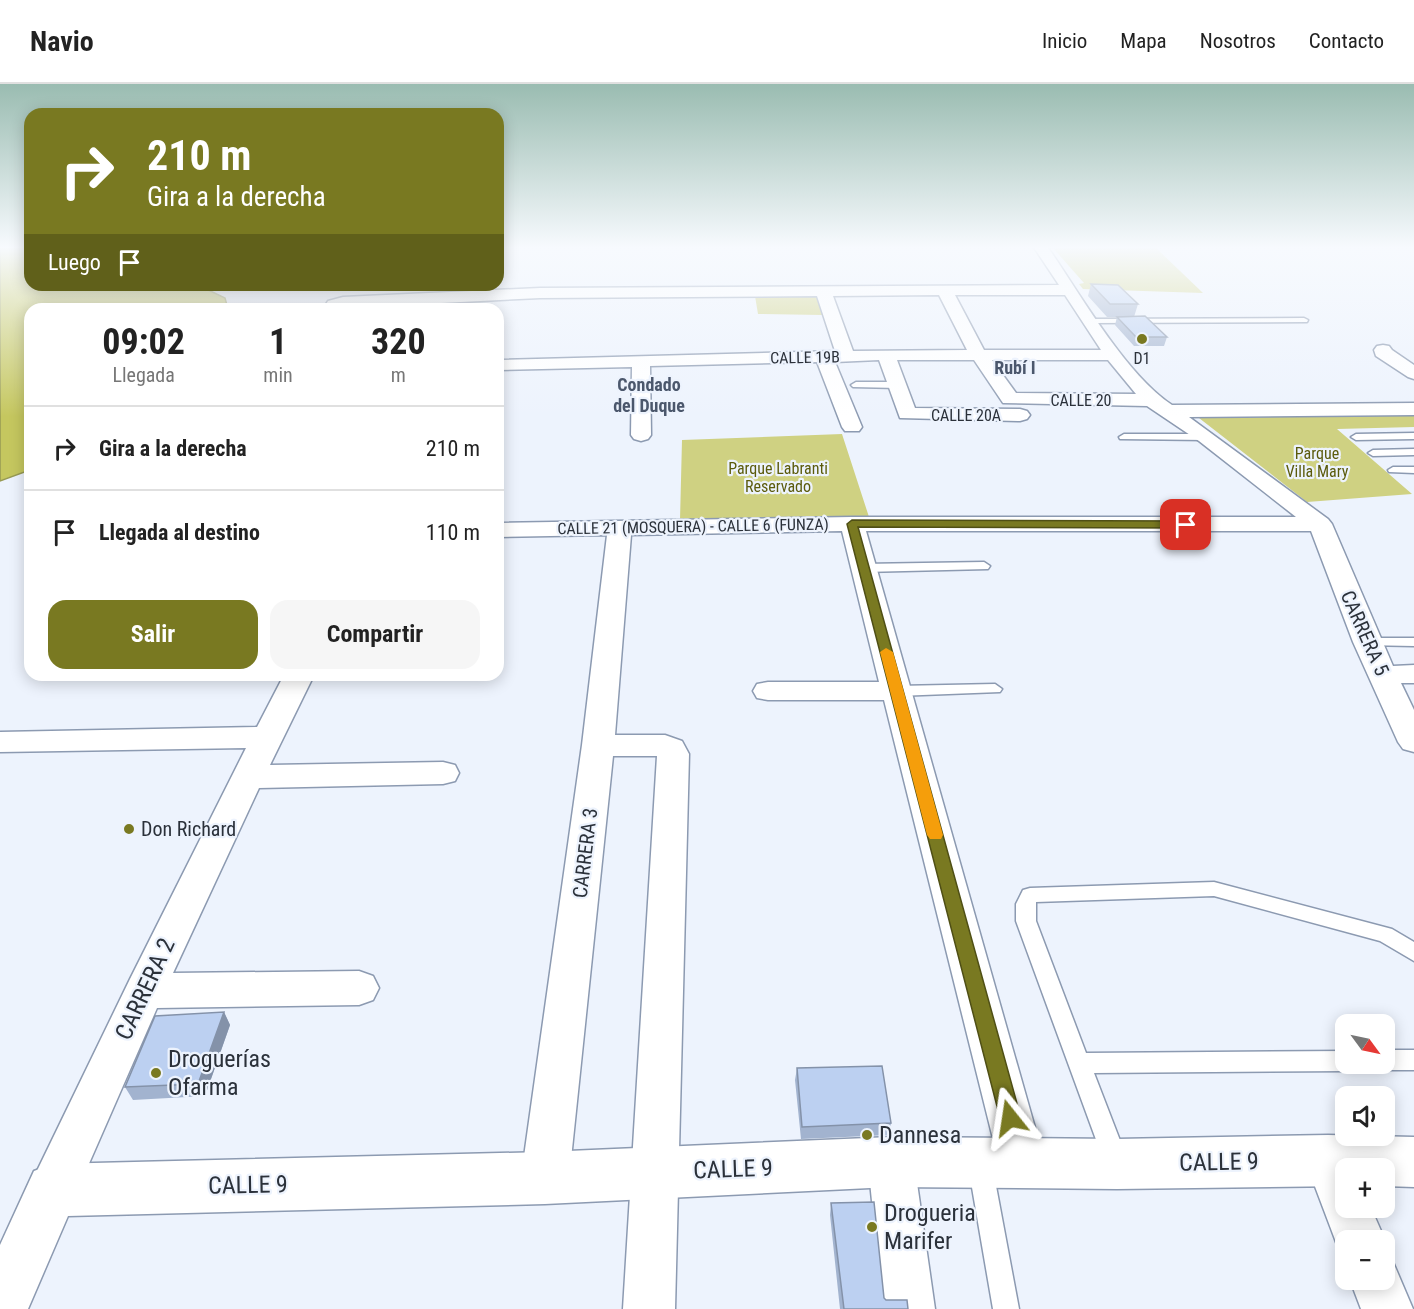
<!DOCTYPE html>
<html lang="es">
<head>
<meta charset="utf-8">
<style>
  :root { --surface:#fff; --page:#f6f6f6; --text:#222; --muted:#767676; --line:#e0e0e0; --accent:#797921 }
  body { margin:0; font-family:"Roboto Condensed",sans-serif; background:var(--page); color:var(--text); height:100vh; display:flex; flex-direction:column; font-size:22px; white-space:nowrap }
  * { box-sizing:border-box; margin:0 }
  p { font-size:20px; color:var(--muted) }
  .icon { flex:none; width:33px; height:33px; fill:none; stroke:currentColor; stroke-width:2; stroke-linecap:round; stroke-linejoin:round }
  .map { position:relative; flex:1; overflow:hidden }
  .panel { position:absolute; left:24px; top:219px; width:480px; height:378px; display:flex; flex-direction:column; background:var(--surface); border-radius:18px; box-shadow:0 3px 15px #0003 }
  .panel>* { flex:none }
  .hud { position:absolute; left:24px; top:24px; width:480px; height:183px; border-radius:18px; box-shadow:0 3px 15px #0003; background:#797921; color:#fff; overflow:hidden }
  .needle { width:39px; rotate:123deg }
  .tools { position:absolute; left:1335px; top:930px; display:grid; gap:12px }
  .tools a { display:grid; place-items:center; width:60px; height:60px; border-radius:12px; background:var(--surface); box-shadow:0 3px 15px #0003; font-size:30px }
  .pin { position:absolute; display:grid; place-items:center; width:51px; height:51px; color:#fff; margin:-26px; border-radius:12px; box-shadow:0 3px 9px #0006 }
  .me { position:absolute; width:66px; margin:-33px; rotate:345deg; stroke-linejoin:round; filter:drop-shadow(0 0 4px #0008) }
  .turn { display:flex; align-items:center; gap:21px; height:126px; padding:0 24px; font-size:27px }
  .turn .icon { width:78px; height:78px; stroke-width:2.5 }
  .turn b { display:block; font-size:42px; line-height:51px }
  .then { display:flex; align-items:center; height:57px; padding:0 24px; background:#0003; gap:12px; font-size:22px }
  .eta { display:flex; justify-content:space-evenly; align-items:center; height:102px; text-align:center }
  .eta b { font-size:36px; font-weight:700; line-height:42px }
  .button { display:flex; gap:12px; margin-top:auto; padding:12px 24px }
  .button a { flex:1; height:69px; border-radius:18px; background:var(--accent); color:#fff; font-size:24px; font-weight:700; line-height:69px; text-align:center }
  .button a+a { background:var(--page); color:var(--text) }
  ul { padding:0; list-style:none }
  li { display:flex; align-items:center; gap:18px; height:84px; padding:0 24px; border-top:2px solid var(--line) }
  li div { flex:1 }
  li b { display:block; font-size:22px }
  li em { font-style:normal }
  header { display:flex; align-items:center; gap:36px; box-sizing:border-box; height:84px; padding:0 30px; background:var(--surface); border-bottom:2px solid var(--line) }
  header strong { font-size:28px }
  nav { display:flex; gap:33px; margin-inline-start:auto; font-size:21px }
  .map>svg:first-child { display:block }
  .green { fill:#cfd182 }
  .water { fill:#c5c75f; stroke:#979a54; stroke-width:1.5 }
  .lines { fill:none; stroke-linecap:round; stroke-linejoin:round }
  .lane-casing { stroke:#8c9ab1; stroke-width:3 }
  .street-casing { stroke:#8c9ab1; stroke-width:3 }
  .secondary-casing { stroke:#8c9ab1; stroke-width:3 }
  .lane { fill:#fff; fill-rule:evenodd }
  .street { fill:#fff; fill-rule:evenodd }
  .secondary { fill:#fff; fill-rule:evenodd }
  .wall { fill:#a2b3cf }
  .shaded-wall { fill:#8492a9 }
  .building { fill:#bcd0f1; stroke:#8492a9; stroke-width:1.5 }
  .route { fill:#797921; stroke:#4f4f15; stroke-width:1.5 }
  .slow { fill:#f59e0b }
  .poi-dot { fill:#797921; stroke:#edf3fd; stroke-width:2 }
  .labels { text-anchor:middle; stroke-width:4.5; stroke-linejoin:round; paint-order:stroke }
  .far-street-label { font-size:16px; fill:#2b313a; stroke:#edf3fd }
  .far-poi-label { font-size:16px; fill:#2b313a; stroke:#edf3fd }
  .far-park-label { font-size:16px; fill:#5b5b0c; stroke:#edf3fd }
  .far-neighbourhood-label { font-size:18px; font-weight:bold; fill:#4b576c; stroke:#edf3fd }
  .street-label { font-size:20px; fill:#2b313a; stroke:#edf3fd }
  .poi-label { font-size:20px; fill:#2b313a; stroke:#edf3fd; text-anchor:start }
  .near-street-label { font-size:24px; fill:#2b313a; stroke:#edf3fd }
  .near-poi-label { font-size:24px; fill:#2b313a; stroke:#edf3fd; text-anchor:start }
</style>
</head>
<body>
<header>
<strong>Navio</strong>
<nav><a>Inicio</a><a>Mapa</a><a>Nosotros</a><a>Contacto</a></nav>
</header>
<div class="map">
<svg width="1414" height="1225" viewBox="0 0 1414 1225">
  <rect width="100%" height="100%" fill="#edf3fd"/>
  <path class="green" d="M1155 163 1203 209 1083 205 1079 200 1084 199 1053 164Z
    M819 211 823 231 758 230 755 212Z
    M1414 331V343L1337 345 1412 410 1307 418 1199 334Z
    M842 350 869 433 680 436 682 356Z"/>
  <path class="water" d="M0 162H30V201H198L225 214 228 225H30V386L0 397Z"/>
  <g class="lines">
    <defs>
      <path id="lane" d="M1304 234 1308 236 1307 238 1091 239 1087 237 1091 235Z
        M856 298H898L903 301 898 304 853 303 851 301Z
        M1414 349V355L1356 356 1351 353 1356 350Z
        M1124 350H1206L1211 353 1206 356 1120 355 1119 353Z
        M1414 365V371L1373 372 1368 369 1373 366Z
        M1393 383H1414V389L1389 388 1388 386Z
        M984 478 990 482 988 485 863 488 857 484 863 480Z
        M1367 554H1414V562L1362 561 1360 558Z
        M995 600 1002 605 1000 608 897 612 890 607 897 602Z
        M1214 798 1392 845 1414 858V877L1380 857 1214 812 1036 818V837L1086 969 1346 967V980H1356L1354 984 1346 987 1094 989 1126 1072 1122 1080 1114 1083 1106 1080 1102 1072 1016 837V820L1023 806 1030 804Z
        M1384 966H1414V986H1384L1376 983 1375 980H1384Z
        M981 1074 989 1078 993 1086 1019 1225H993L969 1086 973 1078Z"/>
      <path id="street" d="M1033 162H1047C1079 208 1125 290 1172 321L1414 319V331L1189 333 1328 435 1332 440 1393 582 1414 581V599H1401L1414 626V668L1403 665 1398 658 1353 558 1311 447H866L1045 1079 1039 1095 1022 1102 1005 1095 999 1079 884 616H768L757 614 753 607 757 600 768 598H879L842 447 631 451 615 651H665L682 657 689 670 675 1225H623L657 672H613L569 1094 562 1111 545 1117 528 1111 521 1094 582 661 607 451 498 453V439L852 433H1296L1199 357 1147 322 1003 319 974 276H897L915 324 1020 325 1027 327 1030 331 1027 335 1020 337 900 334 879 276 835 278 862 343 859 347H845L842 343 817 278 650 282 651 351 648 355 641 357 634 355 631 351 632 283 498 286V276L835 267 817 212 540 214 323 225 328 217 343 213 540 204 1059 201ZM939 211 967 266 853 267 833 212ZM955 211H1065L1101 266H984ZM992 276H1108L1136 310 1016 309Z
        M1383 261 1389 262 1392 266 1414 281V295L1408 293 1376 272 1374 266 1377 262Z
        M284 591H314L270 681 443 678 455 681 459 689 455 697 443 700 259 704 173 889 359 887 373 892 379 904 373 916 359 921 157 924 70 1123 53 1130 36 1123 29 1106 36 1089 130 895 246 664 0 668V648L257 643Z
        M1328 1053 1344 1060 1355 1084H1346V1124H1371L1385 1156H1346V1175L1342 1174 1305 1076 1312 1060Z
        M891 1055 908 1062 914 1078 935 1225H883L868 1078 874 1062Z
        M1384 1174 1393 1178 1413 1225H1361L1350 1196H1384Z"/>
      <path id="secondary" d="M1328 1051 1414 1053V1103L1384 1102V1084H1346V1102L1117 1105 891 1103 545 1120 68 1132 28 1225H0V1161L34 1087 53 1080 545 1068 891 1053 1117 1055Z"/>
    </defs>
    <use href="#lane" class="lane-casing"/>
    <use href="#street" class="street-casing"/>
    <use href="#secondary" class="secondary-casing"/>
    <use href="#lane" class="lane"/>
    <use href="#street" class="street"/>
    <use href="#secondary" class="secondary"/>
  </g>
  <path class="wall" d="M1091 200 1138 220 1134 233 1167 253 1164 262H1134L1115 241 1117 233H1107L1088 212Z
    M224 928 230 941 205 1012 133 1016 125 1003Z
    M797 984 891 1039 889 1051 801 1055 795 996Z
    M831 1119 884 1214 886 1216 908 1225H840L830 1131Z"/>
  <path class="shaded-wall" d="M224 928 230 941 205 1012 198 1000Z"/>
  <path class="building" d="M1091 200 1118 201 1138 220H1110Z
    M1145 232 1167 253H1136L1117 233Z
    M224 928 198 1000 125 1003 155 932Z
    M882 982 891 1039 802 1043 797 984Z
    M874 1118 884 1214 886 1216H907L908 1225H844L831 1119Z"/>
  <linearGradient id="sky" x2="0" y2="1"><stop stop-color="#9abcb1"/><stop offset="0.49" stop-color="#f7fafe"/><stop offset="1" stop-color="#f7fafe" stop-opacity="0"/></linearGradient>
  <rect width="1414" height="333" fill="url(#sky)"/>
  <path class="route" d="M852 436 1186 437 1191 441 1186 444 858 443 1021 1034 1018 1041 1010 1044 1003 1041 1000 1034 847 440Z"/>
  <path class="slow" d="M886 564 893 568 943 751 941 755H930L927 751 880 568Z"/>
  <g class="poi-dot">
    <circle cx="1142" cy="255" r="6"/>
    <circle cx="129" cy="745" r="6"/>
    <circle cx="156" cy="989" r="6"/>
    <circle cx="867" cy="1051" r="6"/>
    <circle cx="872" cy="1143" r="6"/>
  </g>
  <g class="labels">
    <g class="far-street-label">
      <text transform="translate(805 273) rotate(-1)" y="6">CALLE 19B</text>
      <text x="1081" y="322">CALLE 20</text>
      <text x="966" y="337">CALLE 20A</text>
      <text transform="translate(693 442) rotate(-1)" y="6">CALLE 21 (MOSQUERA) - CALLE 6 (FUNZA)</text>
    </g>
    <g class="far-poi-label">
      <text x="1142" y="280">D1</text>
    </g>
    <g class="far-park-label">
      <text x="1317" y="375">Parque<tspan x="1317" dy="18">Villa Mary</tspan></text>
      <text x="778" y="390">Parque Labranti<tspan x="778" dy="18">Reservado</tspan></text>
    </g>
    <g class="far-neighbourhood-label">
      <text x="1015" y="290">Rubí I</text>
      <text x="649" y="307">Condado<tspan x="649" dy="21">del Duque</tspan></text>
    </g>
    <g class="street-label">
      <text transform="translate(1365 549) rotate(66)" y="7">CARRERA 5</text>
      <text transform="translate(585 769) rotate(-83)" y="7">CARRERA 3</text>
    </g>
    <g class="poi-label">
      <text x="141" y="752">Don Richard</text>
    </g>
    <g class="near-street-label">
      <text transform="translate(145 905) rotate(-65)" y="8">CARRERA 2</text>
      <text transform="translate(1219 1078) rotate(-1)" y="8">CALLE 9</text>
      <text transform="translate(733 1085) rotate(-2)" y="8">CALLE 9</text>
      <text transform="translate(248 1101) rotate(-1)" y="8">CALLE 9</text>
    </g>
    <g class="near-poi-label">
      <text x="168" y="983">Droguerías<tspan x="168" dy="28">Ofarma</tspan></text>
      <text x="879" y="1059">Dannesa</text>
      <text x="884" y="1137">Drogueria<tspan x="884" dy="28">Marifer</tspan></text>
    </g>
  </g>
</svg>
<div class="tools">
<a><svg class="needle" viewBox="-14 -14 28 28"><path d="M0-13l5 13h-10z" fill="#e53935"/><path d="M0 13l5-13h-10z" fill="#767676"/></svg></a>
<a><svg class="icon" aria-label="sound" viewBox="0 0 24 24"><path d="M4 9h4l5-4v14l-5-4H4zM17 9q2 3 0 6"/></svg></a>
<a>+</a>
<a>−</a>
</div>
<div class="pin" style="left:1186px;top:441px;background:#d93025"><svg class="icon" aria-label="arrive" viewBox="0 0 24 24"><path d="M6 21V4h12l-3 4 3 4H6"/></svg></div>
<svg class="me" style="left:1010px;top:1034px" viewBox="-20 -20 40 40"><path d="M0-17L14 15 0 8-14 15z" fill="#797921" stroke="#fff" stroke-width="4"/></svg>
<div class="hud">
<div class="turn"><svg class="icon" aria-label="right" viewBox="0 0 24 24"><path d="M7 20v-9h11M14 6l5 5-5 5"/></svg><div><b>210 m</b>Gira a la derecha</div></div>
<div class="then">Luego<svg class="icon" aria-label="arrive" viewBox="0 0 24 24"><path d="M6 21V4h12l-3 4 3 4H6"/></svg></div>
</div>
<section class="panel">
<div class="eta">
<div><b>09:02</b><p>Llegada</p></div>
<div><b>1</b><p>min</p></div>
<div><b>320</b><p>m</p></div>
</div>
<ul>
<li><svg class="icon" aria-label="right" viewBox="0 0 24 24"><path d="M7 20v-9h11M14 6l5 5-5 5"/></svg><div><b>Gira a la derecha</b></div><em>210 m</em></li>
<li><svg class="icon" aria-label="arrive" viewBox="0 0 24 24"><path d="M6 21V4h12l-3 4 3 4H6"/></svg><div><b>Llegada al destino</b></div><em>110 m</em></li>
</ul>
<div class="button"><a>Salir</a><a>Compartir</a></div>
</section>
</div>
</body>
</html>
